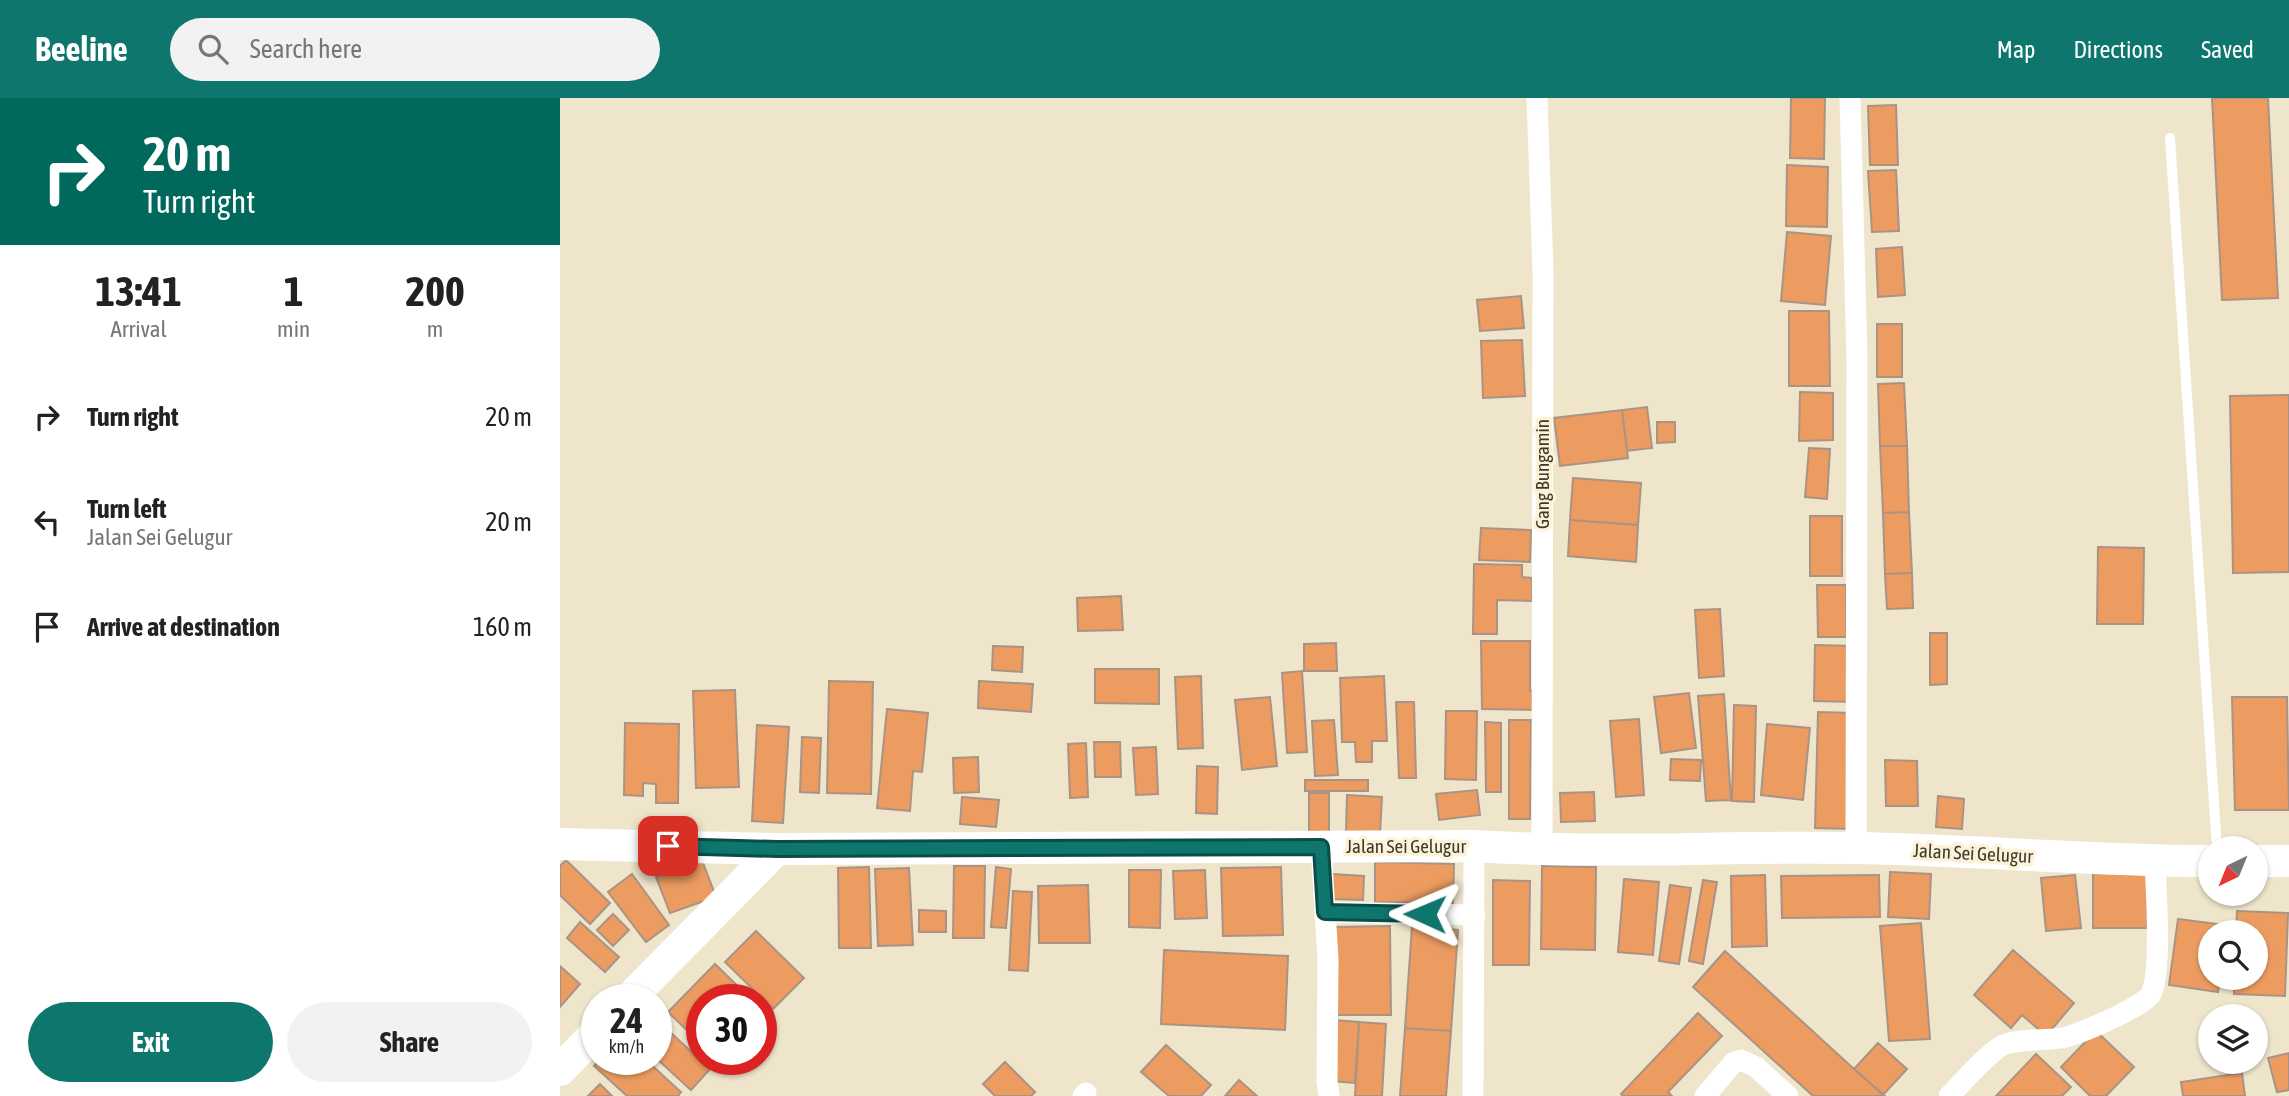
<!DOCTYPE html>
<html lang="en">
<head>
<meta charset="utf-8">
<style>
  :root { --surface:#fff; --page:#f2f2f2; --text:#222; --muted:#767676; --accent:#0f766e }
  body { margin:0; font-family:"Asap Condensed",sans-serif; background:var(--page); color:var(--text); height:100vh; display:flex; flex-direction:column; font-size:26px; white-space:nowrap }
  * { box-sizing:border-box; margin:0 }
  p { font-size:23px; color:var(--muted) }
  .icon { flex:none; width:38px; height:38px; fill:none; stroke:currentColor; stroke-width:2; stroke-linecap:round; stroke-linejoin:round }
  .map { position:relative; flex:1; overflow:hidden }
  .panel { display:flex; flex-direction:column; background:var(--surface); width:560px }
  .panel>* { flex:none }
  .banner { background:#00695c; color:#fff; overflow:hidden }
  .needle { width:46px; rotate:223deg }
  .tools { position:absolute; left:1638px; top:738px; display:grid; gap:14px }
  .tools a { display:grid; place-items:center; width:70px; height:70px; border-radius:50%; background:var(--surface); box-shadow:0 2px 5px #0004; font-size:35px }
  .speed { position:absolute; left:21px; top:886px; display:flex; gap:14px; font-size:35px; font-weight:700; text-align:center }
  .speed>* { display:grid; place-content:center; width:91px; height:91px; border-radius:50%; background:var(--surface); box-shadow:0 2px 5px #0004; line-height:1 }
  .speed small { font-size:18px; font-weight:400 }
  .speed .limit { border:10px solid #d22; background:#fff; color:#111 }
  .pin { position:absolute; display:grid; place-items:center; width:60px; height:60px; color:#fff; margin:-30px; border-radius:14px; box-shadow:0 4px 10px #0006 }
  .me { position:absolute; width:77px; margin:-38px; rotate:271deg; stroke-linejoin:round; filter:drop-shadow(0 0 5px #0008) }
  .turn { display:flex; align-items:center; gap:24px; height:147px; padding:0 28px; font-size:32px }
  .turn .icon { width:91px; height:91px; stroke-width:2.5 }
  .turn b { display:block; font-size:49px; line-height:60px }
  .eta { display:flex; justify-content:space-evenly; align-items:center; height:119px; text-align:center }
  .eta b { font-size:42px; font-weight:700; line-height:49px }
  .action { display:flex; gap:14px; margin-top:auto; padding:14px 28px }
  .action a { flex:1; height:80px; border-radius:42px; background:var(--accent); color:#fff; font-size:28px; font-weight:700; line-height:80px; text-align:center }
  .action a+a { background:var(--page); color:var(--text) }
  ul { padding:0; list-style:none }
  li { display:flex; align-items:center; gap:21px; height:105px; padding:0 28px }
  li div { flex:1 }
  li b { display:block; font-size:26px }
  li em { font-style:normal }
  header { display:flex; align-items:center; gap:42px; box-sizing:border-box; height:98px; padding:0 35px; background:var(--accent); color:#fff }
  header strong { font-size:33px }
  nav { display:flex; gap:38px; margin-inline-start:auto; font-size:24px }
  .search { width:490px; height:63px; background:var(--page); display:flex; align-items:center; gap:18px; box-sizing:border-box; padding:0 24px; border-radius:38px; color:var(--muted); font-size:26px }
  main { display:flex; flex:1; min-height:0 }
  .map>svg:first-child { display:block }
  .building { fill:#ec9c61; stroke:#aa9384; stroke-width:2 }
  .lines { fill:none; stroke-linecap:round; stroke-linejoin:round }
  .lane { stroke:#fff; stroke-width:10 }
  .street { stroke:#fff; stroke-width:21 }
  .secondary { stroke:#fff; stroke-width:32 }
  .route-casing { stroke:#0a4d48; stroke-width:18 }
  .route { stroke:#0f766e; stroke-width:12 }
  .labels { text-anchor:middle; stroke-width:7; stroke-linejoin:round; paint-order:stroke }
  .street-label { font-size:19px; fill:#3d392f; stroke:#fcf2d8 }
</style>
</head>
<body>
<header>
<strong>Beeline</strong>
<div class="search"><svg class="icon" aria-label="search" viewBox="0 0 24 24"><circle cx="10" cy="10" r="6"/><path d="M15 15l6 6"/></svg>Search here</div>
<nav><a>Map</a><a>Directions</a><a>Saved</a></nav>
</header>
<main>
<section class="panel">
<div class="banner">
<div class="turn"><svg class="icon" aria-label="right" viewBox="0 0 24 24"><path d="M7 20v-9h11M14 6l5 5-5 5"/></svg><div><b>20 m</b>Turn right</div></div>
</div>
<div class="eta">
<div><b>13:41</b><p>Arrival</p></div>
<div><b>1</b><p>min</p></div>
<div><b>200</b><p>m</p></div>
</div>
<ul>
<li><svg class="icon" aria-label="right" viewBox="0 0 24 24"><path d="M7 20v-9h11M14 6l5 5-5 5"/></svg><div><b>Turn right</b></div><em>20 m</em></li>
<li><svg class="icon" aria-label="left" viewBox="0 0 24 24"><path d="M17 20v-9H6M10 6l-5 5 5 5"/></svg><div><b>Turn left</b><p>Jalan Sei Gelugur</p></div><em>20 m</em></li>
<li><svg class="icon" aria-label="arrive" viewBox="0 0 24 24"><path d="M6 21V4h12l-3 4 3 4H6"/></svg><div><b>Arrive at destination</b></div><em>160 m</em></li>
</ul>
<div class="action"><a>Exit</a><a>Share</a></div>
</section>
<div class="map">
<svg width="1729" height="998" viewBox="0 0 1729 998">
  <rect width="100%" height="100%" fill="#eee5cb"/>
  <path class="building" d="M1231 0H1265L1264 61 1230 60Z
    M1652 0H1708L1718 200 1662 202Z
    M1336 7 1338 67H1310L1308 8Z
    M1227 67 1268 69 1267 129 1226 128Z
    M1336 72 1339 133 1312 134 1308 73Z
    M1227 134 1271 138 1265 207 1221 203Z
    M1342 149 1345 197 1318 199 1316 151Z
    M961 198 964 230 920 233 917 202Z
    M1229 213H1269L1270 288H1229Z
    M1317 226H1342V279H1317Z
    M962 242 965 298 923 300 921 243Z
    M1344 285 1347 348H1320L1318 286Z
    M1240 294 1273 295V342L1239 343Z
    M1729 297V474L1673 475 1670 298Z
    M1087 309 1092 350 1067 353 1062 312Z
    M1062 312 1068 360 1000 368 994 320Z
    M1097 324H1115V344L1097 345Z
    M1320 348H1347L1349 414 1323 415Z
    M1249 350 1270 351 1267 401 1245 399Z
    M1013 380 1081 385 1078 427 1010 422Z
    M1349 414 1352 475 1325 476 1323 415Z
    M1250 418H1282V478H1250Z
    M1010 422 1078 427 1076 464 1008 458Z
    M921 430 971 432 970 464 919 462Z
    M1538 449 1584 450 1583 526H1537Z
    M914 466 962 467V479L972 480V503L937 502V536H913Z
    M1352 475 1353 510 1327 511 1325 476Z
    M1257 487H1286V539H1258Z
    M561 498 563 532 518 533 517 500Z
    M1160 511 1164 578 1139 580 1135 512Z
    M1370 535H1387V586L1370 587Z
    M921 543H970V593H980V612L922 611Z
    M776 545 777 573H744V546Z
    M1255 547 1294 548 1293 604 1254 603Z
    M433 548 463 549 462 574 432 572Z
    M535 571H599V606L535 605Z
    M742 573 747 654 727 655 722 575Z
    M641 578 643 650 618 651 615 579Z
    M824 578 827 643H812V664H796L795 644H782L780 580Z
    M269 583 313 584 311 696 267 695Z
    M419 583 473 586 471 614 418 610Z
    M175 592 179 689 136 690 133 593Z
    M1129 595 1136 650 1101 655 1094 599Z
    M1164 596 1171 702 1146 703 1138 598Z
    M710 599 717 668 682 672 675 602Z
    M1672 599H1727L1729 712H1675Z
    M836 604H854L856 680H839Z
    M1174 607 1196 608 1194 704 1172 703Z
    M327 611 368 615 362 674 353 673 350 713 317 710Z
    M886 613H917L916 682 885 681Z
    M1258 614 1293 615 1291 731 1255 730Z
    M1079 621 1084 697 1056 699 1050 623Z
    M774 622 778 677 755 678 752 623Z
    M949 622H971L970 721H949Z
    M925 624 941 625V694H926Z
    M65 625 119 626 118 705H96V686L83 685V698L64 697Z
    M1207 626 1250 630 1243 702 1201 697Z
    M197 627 229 629 223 725 192 723Z
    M242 639 261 640 259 695 240 694Z
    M534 644H560L561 679H535Z
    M526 645 528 699 510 700 508 646Z
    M596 649 598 696 576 697 573 650Z
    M418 659 419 694 394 695 393 660Z
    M1111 661 1141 662 1140 683 1110 682Z
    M1325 662 1357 663 1358 708H1326Z
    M637 668 658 669 657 716 636 715Z
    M745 682H808V693H745Z
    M917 692 920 717 879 722 876 696Z
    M1034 694 1035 723 1001 724 1000 695Z
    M749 695H769V734H749Z
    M787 697 822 699 820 735 786 734Z
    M1378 698 1404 701 1402 731 1376 729Z
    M402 699 439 702 436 729 400 726Z
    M6 762 50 805 30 826 0 797V768Z
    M142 762 156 799 110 815 96 779Z
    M815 764 894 766 893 805 815 804Z
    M394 768H425L424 840H393Z
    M982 768 1036 769 1035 852 981 851Z
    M309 769 311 850H279L278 770Z
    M436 769 451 771 446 830 431 829Z
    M721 769 723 837 663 838 661 770Z
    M349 770 353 847 318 848 315 771Z
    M569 772H601L600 830 569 829Z
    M645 772 647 820 615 821 613 773Z
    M1330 774 1371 776 1369 821 1328 819Z
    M1587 774V830H1533V775Z
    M72 776 109 827 86 844 48 794Z
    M772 776 804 778 803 802 771 801Z
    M1205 777 1207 848 1172 849 1171 778Z
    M1319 777 1320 819 1222 820 1221 778Z
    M1515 777 1521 830 1486 833 1481 780Z
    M1064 781 1099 784 1093 857 1058 854Z
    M933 782 970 783 969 867H933Z
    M1143 782 1157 784 1143 866 1129 863Z
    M528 787 530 845H479L478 788Z
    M1110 787 1131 790 1119 866 1099 863Z
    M453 793 472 794 468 873 449 872Z
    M359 812 386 813V834H359Z
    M1677 813 1728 815 1725 898 1674 896V880H1696V835H1676Z
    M53 816 69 832 53 848 37 832Z
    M1618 821 1666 827 1665 835H1650V880H1660L1658 894 1609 887Z
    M20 824 59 859 45 874 7 840Z
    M1361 825 1370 941 1329 943 1320 828Z
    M830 828 831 917H774L773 829Z
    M852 828 898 832 891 933 845 930Z
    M196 833 244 880 213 911 165 864Z
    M604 852 728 858 725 932 601 926Z
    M1453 852 1514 905 1486 938 1462 917 1451 930 1414 897Z
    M1165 853 1294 971 1325 998H1253L1133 889Z
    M155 866 191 901H142V947L108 914Z
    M0 868 20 886 0 909Z
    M1138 915 1162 938 1108 994 1112 998H1063L1061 996Z
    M96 921 150 971 131 992 96 960Z
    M774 922 799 924 795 985 770 983Z
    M799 924 826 926 822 998H795Z
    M845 930 891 933 886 998H840Z
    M1536 933 1574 969 1546 998H1530L1501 969Z
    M1318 945 1347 971 1323 997 1294 971Z
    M606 947 651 987 641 998H609L581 974Z
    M1729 955V992L1717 994 1708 960Z
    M1476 956 1511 989 1502 998H1436Z
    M41 961H85L121 994 118 998H67L34 968Z
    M445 964 475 994 471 998H435L423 986Z
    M1682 975 1685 998H1623L1621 984Z
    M679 982 697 998H665Z
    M40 986 52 998H28Z"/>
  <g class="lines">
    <path class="lane" d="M1610 40 1657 751"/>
    <path class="street" d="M977 0 983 173 982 752
      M1290 0 1297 261 1296 750
      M761 749 768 861 767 983 769 998
      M765 814 915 817
      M523 998 526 995
      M913 998 914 748
      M1145 998 1174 964 1181 962 1196 969 1228 998
      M1389 998C1400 987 1430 953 1443 947 1461 940 1482 943 1501 940 1516 938 1585 908 1591 896 1602 875 1596 791 1595 763"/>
    <path class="secondary" d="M0 746 217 751 914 748C1041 756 1168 748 1295 750 1414 752 1532 763 1650 763
      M1696 763H1729
      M69 901 217 751
      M0 972 37 934"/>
  </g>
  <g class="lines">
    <defs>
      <path id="route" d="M108 748 217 751 761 749 765 814 865 816"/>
    </defs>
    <use href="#route" class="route-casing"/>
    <use href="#route" class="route"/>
  </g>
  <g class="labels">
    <g class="street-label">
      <text transform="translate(982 376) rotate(-90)" y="7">Gang Bungamin</text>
      <text x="846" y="755">Jalan Sei Gelugur</text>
      <text transform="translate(1413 755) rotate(3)" y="7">Jalan Sei Gelugur</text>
    </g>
  </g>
</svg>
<div class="tools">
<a><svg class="needle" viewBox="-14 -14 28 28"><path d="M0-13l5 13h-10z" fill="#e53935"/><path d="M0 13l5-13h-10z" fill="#767676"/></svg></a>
<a><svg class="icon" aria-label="search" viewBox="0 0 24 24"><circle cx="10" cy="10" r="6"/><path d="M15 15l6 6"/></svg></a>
<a><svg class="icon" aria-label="layers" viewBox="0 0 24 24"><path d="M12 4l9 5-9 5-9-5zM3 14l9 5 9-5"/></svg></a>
</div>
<div class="speed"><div>24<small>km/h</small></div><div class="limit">30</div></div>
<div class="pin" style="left:108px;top:748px;background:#d93025"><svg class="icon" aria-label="arrive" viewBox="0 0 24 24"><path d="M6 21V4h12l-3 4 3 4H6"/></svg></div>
<svg class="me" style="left:865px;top:816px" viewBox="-20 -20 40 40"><path d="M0-17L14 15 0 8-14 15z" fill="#0f766e" stroke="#fff" stroke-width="4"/></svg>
</div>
</main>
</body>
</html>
